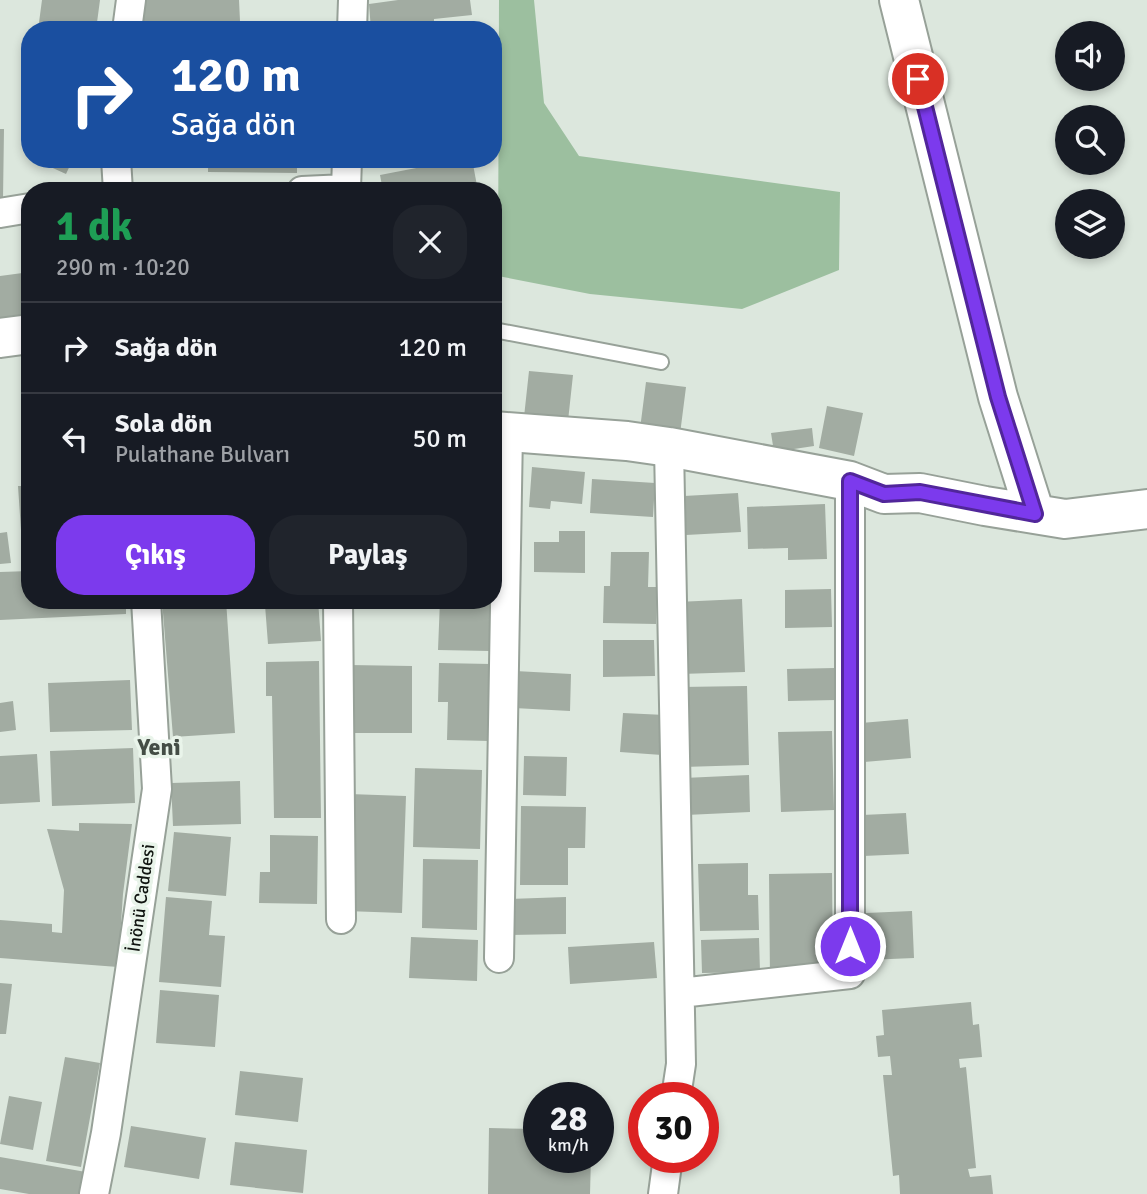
<!DOCTYPE html>
<html lang="tr">
<head>
<meta charset="utf-8">
<style>
  :root { --surface:#171b24; --page:#20242c; --text:#f1f3f6; --muted:#9ea1a6; --line:#363941; --accent:#7c3aed }
  body { margin:0; font-family:Signika,sans-serif; background:var(--page); color:var(--text); height:100vh; display:flex; flex-direction:column; font-size:26px; white-space:nowrap }
  * { box-sizing:border-box; margin:0 }
  p { font-size:23px; color:var(--muted) }
  .icon { flex:none; width:38px; height:38px; fill:none; stroke:currentColor; stroke-width:2; stroke-linecap:round; stroke-linejoin:round }
  .map { position:relative; flex:1; overflow:hidden }
  .details { position:absolute; left:21px; top:182px; width:481px; height:427px; display:flex; flex-direction:column; background:var(--surface); border-radius:28px; box-shadow:0 4px 10px #0003 }
  .details>* { flex:none }
  .guide { position:absolute; left:21px; top:21px; width:481px; height:147px; border-radius:28px; box-shadow:0 4px 10px #0003; background:#1a4fa0; color:#fff; overflow:hidden }
  .buttons { position:absolute; left:1055px; top:21px; display:grid; gap:14px }
  .buttons a { display:grid; place-items:center; width:70px; height:70px; border-radius:50%; background:var(--surface); box-shadow:0 4px 10px #0003; font-size:35px }
  .speed { position:absolute; left:523px; top:1082px; display:flex; gap:14px; font-size:35px; font-weight:700; text-align:center }
  .speed>* { display:grid; place-content:center; width:91px; height:91px; border-radius:50%; background:var(--surface); box-shadow:0 4px 10px #0003; line-height:1 }
  .speed small { font-size:18px; font-weight:400 }
  .speed .limit { border:10px solid #d22; background:#fff; color:#111 }
  .pin { position:absolute; display:grid; place-items:center; width:60px; height:60px; color:#fff; margin:-30px; border:4px solid #fff; border-radius:50%; box-shadow:0 2px 7px #0007 }
  .me { position:absolute; width:77px; margin:-38px; rotate:0deg; stroke-linejoin:round; filter:drop-shadow(0 0 5px #0008) }
  .turn { display:flex; align-items:center; gap:24px; height:147px; padding:0 35px; font-size:32px }
  .turn .icon { width:91px; height:91px; stroke-width:2.5 }
  .turn b { display:block; font-size:49px; line-height:60px }
  .round { display:grid; place-items:center; flex:none; width:74px; height:74px; border-radius:28px; background:var(--page) }
  .overview { display:flex; align-items:center; justify-content:space-between; height:119px; padding:0 35px }
  h1 { font-size:42px; font-weight:700; line-height:52px; color:#1e9e55 }
  .cta { display:flex; gap:14px; margin-top:auto; padding:14px 35px }
  .cta a { flex:1; height:80px; border-radius:28px; background:var(--accent); color:#fff; font-size:28px; font-weight:700; line-height:80px; text-align:center }
  .cta a+a { background:var(--page); color:var(--text) }
  ul { padding:0; list-style:none }
  li { display:flex; align-items:center; gap:21px; height:91px; padding:0 35px; border-top:2px solid var(--line) }
  li div { flex:1 }
  li b { display:block; font-size:26px }
  li em { font-style:normal }
  .map>svg:first-child { display:block }
  .forest { fill:#9cbf9f }
  .building { fill:#a2aca2 }
  .lines { fill:none; stroke-linecap:round; stroke-linejoin:round }
  .lane-casing { stroke:#97a198; stroke-width:18 }
  .street-casing { stroke:#97a198; stroke-width:32 }
  .secondary-casing { stroke:#97a198; stroke-width:42 }
  .lane { stroke:#fff; stroke-width:14 }
  .street { stroke:#fff; stroke-width:28 }
  .secondary { stroke:#fff; stroke-width:38 }
  .route-casing { stroke:#51269a; stroke-width:18 }
  .route { stroke:#7c3aed; stroke-width:12 }
  .labels { text-anchor:middle; stroke-width:7; stroke-linejoin:round; paint-order:stroke }
  .street-label { font-size:18px; fill:#101410; stroke:#e9f4ea }
  .district-label { font-size:24px; font-weight:bold; fill:#444d45; stroke:#e9f4ea }
</style>
</head>
<body>
<div class="map">
<svg width="1147" height="1194" viewBox="0 0 1147 1194">
  <rect width="100%" height="100%" fill="#dce7dd"/>
  <path class="forest" d="M499 0H534L544 103 579 156 840 192 839 270 742 309 590 294 498 276Z"/>
  <path class="building" d="M42 0H100L96 30H38Z
    M143 0H239L240 21 144 24Z
    M398 0H470L472 15 434 19V26L441 25 442 30H371L369 4Z
    M0 129H4L3 199H0Z
    M33 159H73L66 174Z
    M208 159H297V173L208 172Z
    M463 159H472L478 191H383L380 175Z
    M30 272V327L0 330V276Z
    M529 371 573 375 568 421 524 417Z
    M646 382 686 387 680 434 640 429Z
    M827 406 863 413 854 456 819 448Z
    M812 428 814 446 774 452 771 433Z
    M532 467 585 472 582 504 551 501 550 509 529 507Z
    M592 479 655 483 653 517 590 513Z
    M18 486H30V529L21 530Z
    M738 493 741 532 686 535 684 496Z
    M825 504 827 559 788 560V548L748 549 747 507Z
    M559 531H585V573L534 572V542H559Z
    M7 532 11 563 0 564V533Z
    M611 552H649L648 587H657L656 624 603 623 604 586H610Z
    M30 571V600H126V614L0 620V572Z
    M831 589 832 627 785 628V590Z
    M742 599 745 672 680 674 677 602Z
    M162 600H226L235 733 173 737Z
    M279 600H318L321 641 268 644 265 605 279 604Z
    M360 600H407V606H360Z
    M440 600H491L490 651 438 650Z
    M603 640H654L655 676 603 677Z
    M319 661 321 818H274L272 696H266V662Z
    M439 663 491 664 490 741 447 740 448 702H438Z
    M349 665 412 666V733H349Z
    M835 668 836 700 788 701 787 669Z
    M515 671 571 674 570 711 514 708Z
    M130 680 132 730 50 732 48 683Z
    M747 686 749 765 683 767 681 687Z
    M13 701 16 730 0 732V703Z
    M623 713 665 715 662 755 620 752Z
    M908 719 911 758 864 762 861 723Z
    M832 731 834 810 781 812 778 732Z
    M133 748 135 803 52 806 50 751Z
    M37 754 40 802 0 804V756Z
    M524 756 567 757 566 796 523 795Z
    M415 768 482 770 480 849 413 847Z
    M749 775 750 812 686 815 684 778Z
    M240 781 241 824 173 826 171 783Z
    M349 794 406 796 402 913 346 911Z
    M521 806 586 807 585 848H568V885H520Z
    M906 813 909 854 863 856 862 815Z
    M79 823 132 824 123 894 118 967 0 958V920L52 924V932L62 933 64 890 47 829 79 831Z
    M174 832 231 837 226 896 168 891Z
    M270 835 318 836 317 904 259 903 260 872H270Z
    M423 859 478 860 477 930 422 928Z
    M748 863V895H758L759 930 700 931 698 864Z
    M832 873 833 979H770L769 874Z
    M166 897 212 901 209 935 225 936 221 987 159 982Z
    M566 897V934L510 935 509 899Z
    M912 911 914 958 867 960 866 913Z
    M411 937 478 940 477 981 409 978Z
    M759 938 760 972 702 973 701 940Z
    M654 942 657 978 570 984 568 947Z
    M0 983 12 984 6 1034H0Z
    M160 990 219 995 215 1047 156 1043Z
    M971 1002 973 1025 979 1024 982 1057 959 1059 960 1068 966 1067 976 1168 968 1169 970 1177 991 1175 993 1194H900L899 1175 893 1176 883 1075H892L890 1056 878 1057 876 1036 884 1035 882 1010Z
    M65 1057 100 1063 81 1167 46 1161Z
    M240 1071 303 1078 298 1122 235 1115Z
    M9 1096 42 1102 33 1150 0 1144Z
    M131 1126 206 1138 199 1179 124 1167Z
    M489 1128 539 1129V1157H591L590 1194H488Z
    M235 1142 307 1150 303 1193 230 1185Z
    M0 1157 86 1172 82 1194H29L0 1189Z"/>
  <g class="lines">
    <defs>
      <path id="lane" d="M494 330 661 362"/>
      <path id="street" d="M127 30 131 0
        M352 30 353 0
        M116 159 118 191
        M302 191 346 189 347 159
        M0 213 30 208
        M669 447 681 1064 676 1097
        M338 600 341 919
        M499 958 508 432
        M680 993 850 974V481
        M94 1194 106 1133 157 789 146 600
        M663 1194 668 1157"/>
      <path id="secondary" d="M899 0 998 397 1035 514
        M0 338 30 334
        M494 431 627 441 669 447 850 481 884 494 920 493 985 506 1065 519 1147 509"/>
    </defs>
    <use href="#lane" class="lane-casing"/>
    <use href="#street" class="street-casing"/>
    <use href="#secondary" class="secondary-casing"/>
    <use href="#lane" class="lane"/>
    <use href="#street" class="street"/>
    <use href="#secondary" class="secondary"/>
  </g>
  <g class="lines">
    <defs>
      <path id="route" d="M850 946V481L884 494 920 492 1035 514 998 397 918 79"/>
    </defs>
    <use href="#route" class="route-casing"/>
    <use href="#route" class="route"/>
  </g>
  <g class="labels">
    <g class="street-label">
      <text transform="translate(141 898) rotate(-82)" y="6">İnönü Caddesi</text>
    </g>
    <g class="district-label">
      <text x="159" y="755">Yeni</text>
    </g>
  </g>
</svg>
<div class="buttons">
<a><svg class="icon" aria-label="sound" viewBox="0 0 24 24"><path d="M4 9h4l5-4v14l-5-4H4zM17 9q2 3 0 6"/></svg></a>
<a><svg class="icon" aria-label="search" viewBox="0 0 24 24"><circle cx="10" cy="10" r="6"/><path d="M15 15l6 6"/></svg></a>
<a><svg class="icon" aria-label="layers" viewBox="0 0 24 24"><path d="M12 4l9 5-9 5-9-5zM3 14l9 5 9-5"/></svg></a>
</div>
<div class="speed"><div>28<small>km/h</small></div><div class="limit">30</div></div>
<div class="pin" style="left:918px;top:79px;background:#d93025"><svg class="icon" aria-label="arrive" viewBox="0 0 24 24"><path d="M6 21V4h12l-3 4 3 4H6"/></svg></div>
<svg class="me" style="left:850px;top:946px" viewBox="-20 -20 40 40"><circle r="17" fill="#7c3aed" stroke="#fff" stroke-width="3"/><path d="M0-11L8 9 0 5-8 9z" fill="#fff"/></svg>
<div class="guide">
<div class="turn"><svg class="icon" aria-label="right" viewBox="0 0 24 24"><path d="M7 20v-9h11M14 6l5 5-5 5"/></svg><div><b>120 m</b>Sağa dön</div></div>
</div>
<section class="details">
<div class="overview"><div><h1>1 dk</h1><p>290 m · 10:20</p></div><a class="round"><svg class="icon" aria-label="close" viewBox="0 0 24 24"><path d="M6 6l12 12M18 6L6 18"/></svg></a></div>
<ul>
<li><svg class="icon" aria-label="right" viewBox="0 0 24 24"><path d="M7 20v-9h11M14 6l5 5-5 5"/></svg><div><b>Sağa dön</b></div><em>120 m</em></li>
<li><svg class="icon" aria-label="left" viewBox="0 0 24 24"><path d="M17 20v-9H6M10 6l-5 5 5 5"/></svg><div><b>Sola dön</b><p>Pulathane Bulvarı</p></div><em>50 m</em></li>
</ul>
<div class="cta"><a>Çıkış</a><a>Paylaş</a></div>
</section>
</div>
</body>
</html>
